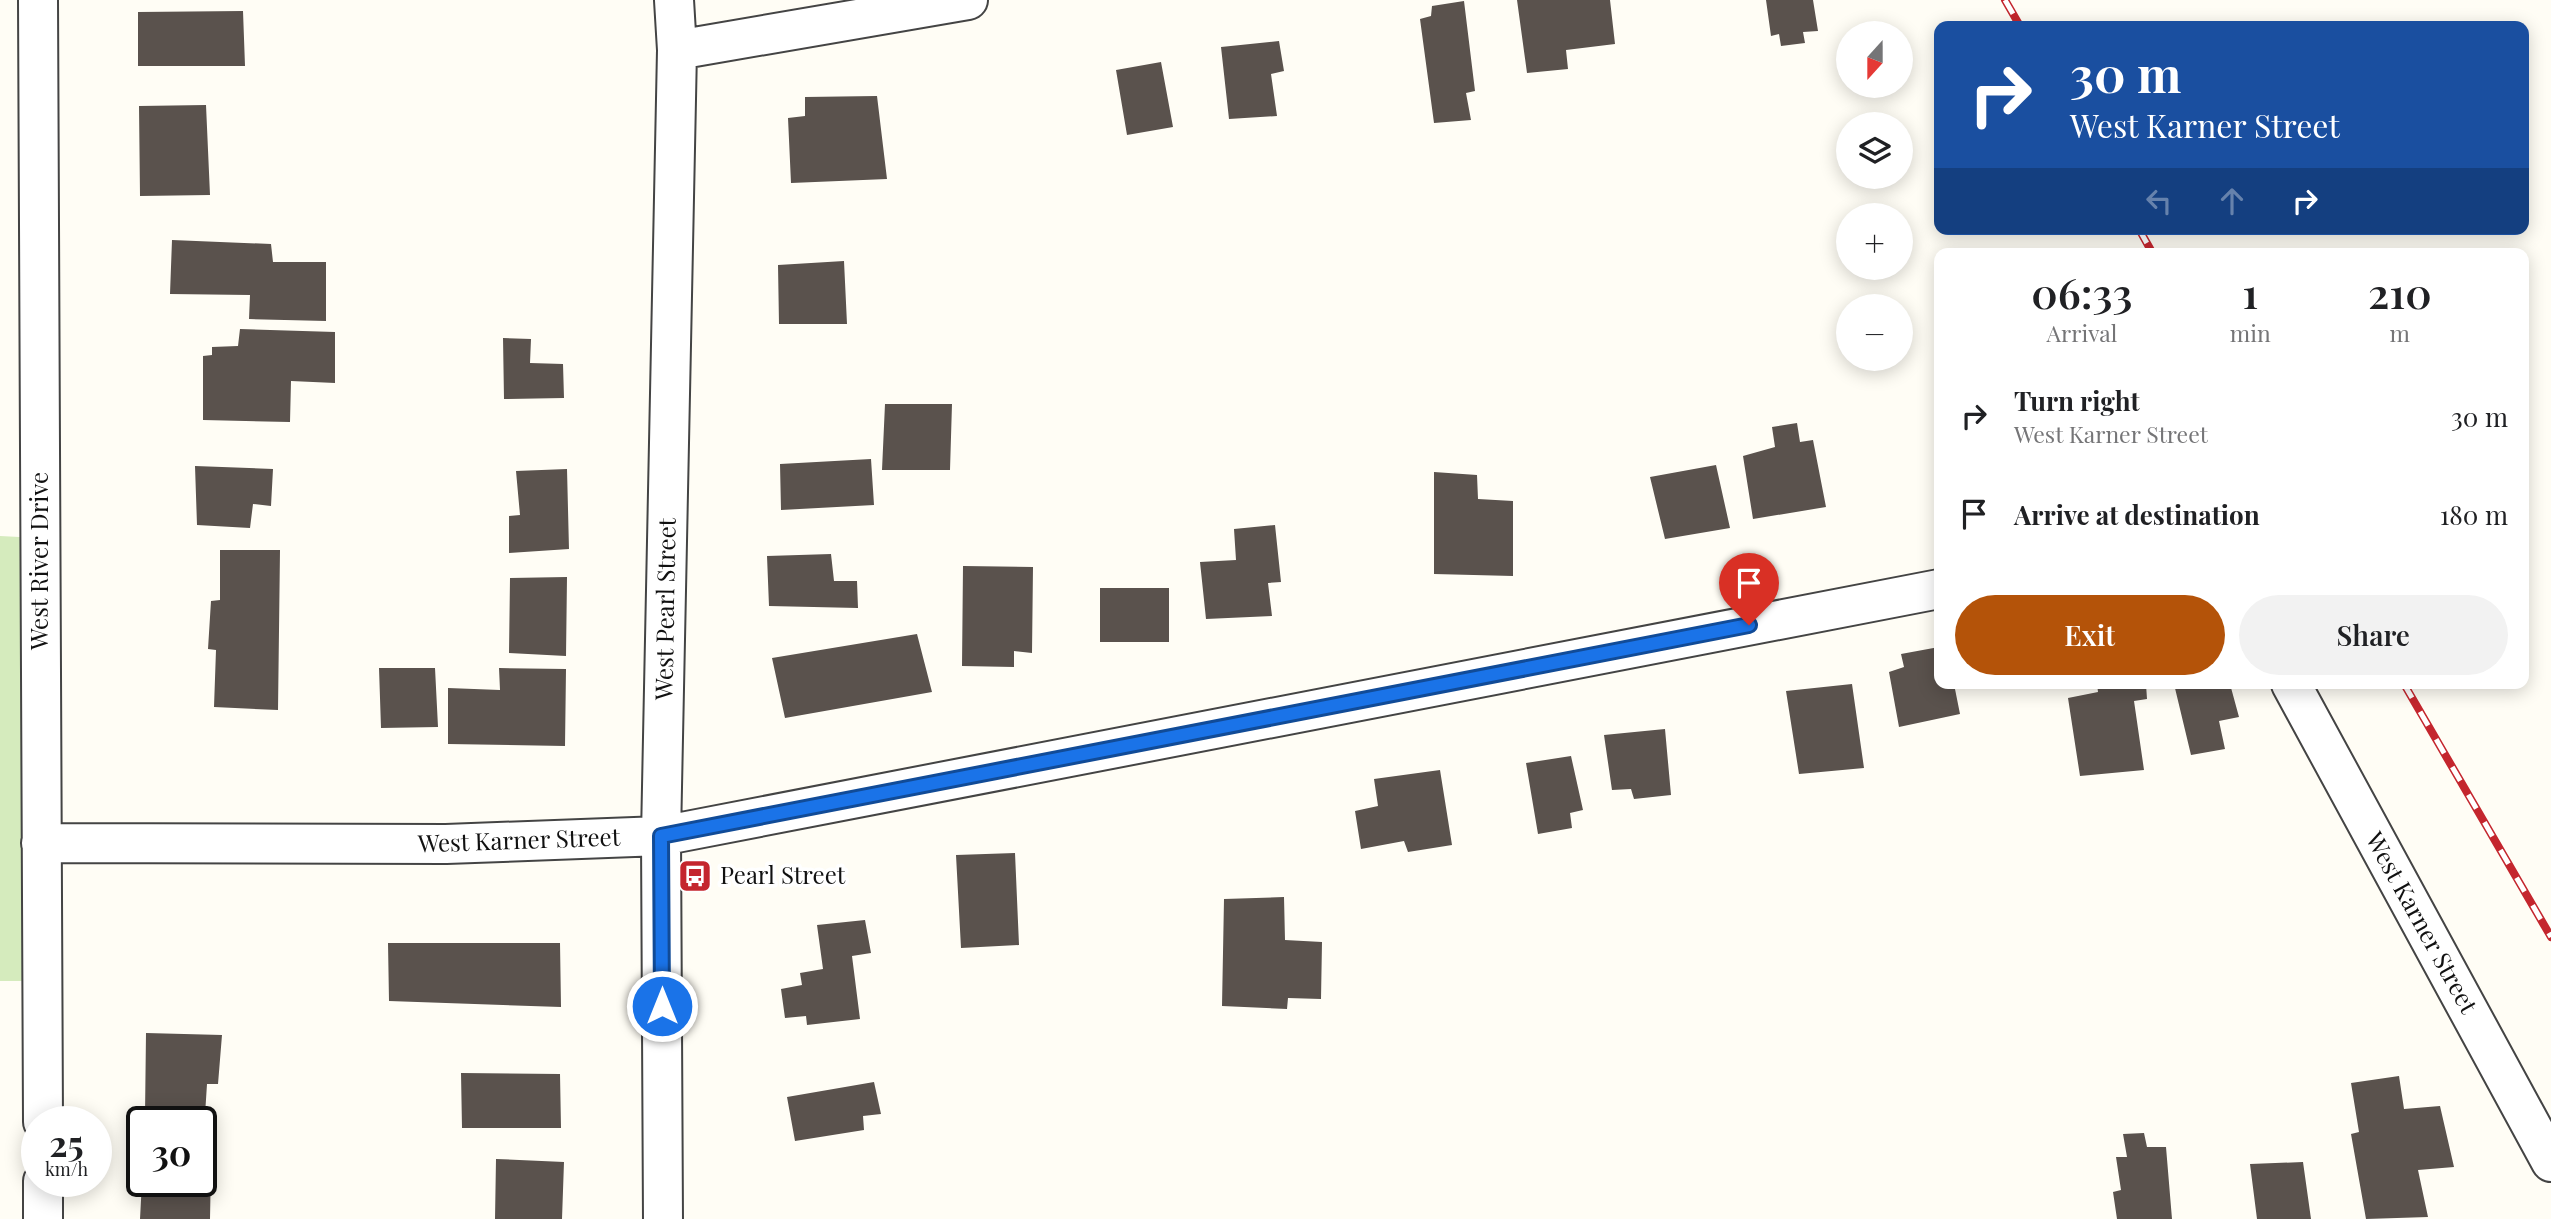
<!DOCTYPE html>
<html lang="en">
<head>
<meta charset="utf-8">
<style>
  :root { --surface:#fff; --page:#f2f2f2; --text:#202124; --muted:#757577; --accent:#b45309 }
  body { margin:0; font-family:"Playfair Display",serif; background:var(--page); color:var(--text); height:100vh; display:flex; flex-direction:column; font-size:26px; white-space:nowrap }
  * { box-sizing:border-box; margin:0 }
  p { font-size:23px; color:var(--muted) }
  .icon { flex:none; width:38px; height:38px; fill:none; stroke:currentColor; stroke-width:2; stroke-linecap:round; stroke-linejoin:round }
  .map { position:relative; flex:1; overflow:hidden }
  .drawer { position:absolute; left:1934px; top:248px; width:595px; height:441px; display:flex; flex-direction:column; background:var(--surface); border-radius:14px; box-shadow:0 4px 18px #0003 }
  .drawer>* { flex:none }
  .banner { position:absolute; left:1934px; top:21px; width:595px; height:214px; border-radius:14px; box-shadow:0 4px 18px #0003; background:#1a4fa0; color:#fff; overflow:hidden }
  .needle { width:46px; rotate:201deg }
  .tools { position:absolute; left:1836px; top:21px; display:grid; gap:14px }
  .tools a { display:grid; place-items:center; width:77px; height:77px; border-radius:50%; background:var(--surface); box-shadow:0 4px 18px #0003; font-size:35px }
  .speed { position:absolute; left:21px; top:1106px; display:flex; gap:14px; font-size:35px; font-weight:700; text-align:center }
  .speed>* { display:grid; place-content:center; width:91px; height:91px; border-radius:50%; background:var(--surface); box-shadow:0 4px 18px #0003; line-height:1 }
  .speed small { font-size:18px; font-weight:400 }
  .speed .limit { border:4px solid #111; border-radius:10px; background:#fff; color:#111 }
  .pin { position:absolute; display:grid; place-items:center; width:60px; height:60px; color:#fff; margin:-72px -30px; border-radius:50% 50% 50% 0; rotate:-45deg; box-shadow:0 0 7px #0007 }
  .pin .icon { rotate:45deg }
  .me { position:absolute; width:77px; margin:-38px; rotate:0deg; stroke-linejoin:round; filter:drop-shadow(0 0 5px #0008) }
  .turn { display:flex; align-items:center; gap:24px; height:147px; padding:0 21px; font-size:32px }
  .turn .icon { width:91px; height:91px; stroke-width:2.5 }
  .turn b { display:block; font-size:49px; line-height:60px }
  .lanes { display:flex; align-items:center; height:66px; padding:0 21px; background:#0003; justify-content:center; gap:35px; direction:ltr }
  .lanes .off { opacity:.35 }
  .eta { display:flex; justify-content:space-evenly; align-items:center; height:119px; text-align:center }
  .eta b { font-size:42px; font-weight:600; line-height:49px }
  .button { display:flex; gap:14px; margin-top:auto; padding:14px 21px }
  .button a { flex:1; height:80px; border-radius:42px; background:var(--accent); color:#fff; font-size:28px; font-weight:600; line-height:80px; text-align:center }
  .button a+a { background:var(--page); color:var(--text) }
  ul { padding:0; list-style:none }
  li { display:flex; align-items:center; gap:21px; height:98px; padding:0 21px }
  li div { flex:1 }
  li b { display:block; font-size:26px }
  li em { font-style:normal }
  .map>svg:first-child { display:block }
  .green { fill:#d5ebbd }
  .building { fill:#5a524d }
  .lines { fill:none; stroke-linecap:round; stroke-linejoin:round }
  .minor-casing { stroke:#444; stroke-width:42 }
  .minor { stroke:#fff; stroke-width:38 }
  .rail-casing { stroke:#c4262e; stroke-width:8 }
  .rail { stroke:#fff; stroke-width:5; stroke-dasharray:16; stroke-linecap:butt }
  .route-casing { stroke:#114b97; stroke-width:18 }
  .route { stroke:#1a73e8; stroke-width:12 }
  .labels { text-anchor:middle; stroke-width:7; stroke-linejoin:round; paint-order:stroke }
  .street-label { font-size:24px; fill:#111; stroke:#fff }
  .poi-label { font-size:24px; fill:#111; stroke:#fff; text-anchor:start }
</style>
</head>
<body>
<div class="map">
<svg width="2551" height="1219" viewBox="0 0 2551 1219">
  <rect width="100%" height="100%" fill="#fffdf5"/>
  <path class="green" d="M0 536 39 538 43 981H0Z"/>
  <path class="building" d="M1517 0H1610L1615 44 1566 50 1568 69 1527 73Z
    M1766 0H1813L1818 31 1803 32 1805 43 1781 46 1779 34 1771 36Z
    M1464 1 1475 91 1466 93 1471 120 1434 123 1420 19 1431 16 1432 6Z
    M243 11 245 66H138V12Z
    M1279 41 1284 71 1271 74 1277 116 1229 119 1221 47Z
    M1161 62 1173 127 1127 135 1116 70Z
    M877 96 887 179 791 183 788 118 805 116V97Z
    M206 105 210 195 140 196 139 106Z
    M172 240 271 244 273 262H326V321L249 319 250 295 170 294Z
    M844 261 847 324H779L778 265Z
    M240 329 335 332V383L291 381 290 422 203 420V356L212 355V347L238 346Z
    M503 338 531 339 530 363 563 364 564 398 504 399Z
    M885 404H952L950 470H882Z
    M1797 423 1800 442 1813 440 1826 507 1753 519 1743 456 1775 447 1772 427Z
    M871 459 874 505 781 510 780 464Z
    M1716 465 1730 528 1665 539 1650 477Z
    M195 466 273 469 271 506 253 504 250 528 197 525Z
    M567 469 569 549 509 553V516L520 515 516 471Z
    M1434 472 1477 475 1478 499 1513 501V576L1434 574Z
    M1275 525 1281 582 1268 583 1272 616 1206 619 1200 562 1236 560 1234 529Z
    M220 550H280L278 710 214 707 216 650 208 649 211 601 220 600Z
    M831 554 834 581H857L858 608 769 606 767 556Z
    M963 566 1033 567 1032 653 1014 651V667L962 666Z
    M567 577 566 656 509 653 510 578Z
    M1100 588H1169V642H1100Z
    M917 634 932 692 785 718 772 658Z
    M1939 647V684H1954L1960 714 1899 727 1889 672 1904 667 1901 654Z
    M379 668H435L438 727 381 728Z
    M499 668 566 669 565 746 448 744V688L500 690Z
    M1852 684 1864 768 1799 774 1786 691Z
    M2097 684H2146L2147 699 2134 701 2144 770 2080 776 2068 698 2098 692Z
    M2174 684H2230L2239 717 2219 721 2225 749 2191 755Z
    M1665 729 1671 795 1634 799 1631 789 1612 790 1604 735Z
    M1571 756 1583 810 1570 813 1572 828 1538 834 1526 763Z
    M1440 770 1452 845 1408 852 1404 841 1361 849 1355 811 1378 806 1374 779Z
    M1015 853 1019 945 961 948 956 855Z
    M1284 897 1285 940 1322 942 1321 999 1288 998 1287 1009 1222 1006 1224 899Z
    M865 920 871 953 852 956 860 1019 807 1025 806 1016 785 1018 781 989 802 985 800 973 823 969 817 925Z
    M388 943H560L561 1007 389 1001Z
    M146 1033 222 1035 218 1084H207L205 1115H145Z
    M461 1073 560 1074 561 1128H462Z
    M2399 1076 2404 1109 2440 1106 2454 1167 2418 1170 2428 1217 2366 1219 2351 1134 2359 1132 2351 1083Z
    M874 1082 881 1114 863 1116 864 1130 795 1141 787 1097Z
    M2144 1133 2147 1147H2166L2172 1219H2117L2113 1192 2121 1190 2116 1157H2127L2123 1134Z
    M496 1159 564 1162 562 1219H495Z
    M2303 1162 2311 1219H2257L2250 1164Z
    M201 1165H211L210 1219H140L142 1181H201Z"/>
  <g class="lines">
    <defs>
      <path id="minor" d="M38 0 43 1122
        M677 50 968 0
        M2291 684 2551 1162
        M41 843 446 844 661 836 1939 589
        M43 1219V1181
        M663 1219 661 836 677 50 674 0"/>
    </defs>
    <use href="#minor" class="minor-casing"/>
    <use href="#minor" class="minor"/>
    <defs>
      <path id="rail" d="M2005 0 2020 26
        M2139 229 2153 254
        M2404 684 2551 937"/>
    </defs>
    <use href="#rail" class="rail-casing"/>
    <use href="#rail" class="rail"/>
  </g>
  <g class="lines">
    <defs>
      <path id="route" d="M662 1006 661 836 1749 625"/>
    </defs>
    <use href="#route" class="route-casing"/>
    <use href="#route" class="route"/>
  </g>
  <defs>
    <symbol id="bus-square" viewBox="-11 -11 22 22"><rect x="-9" y="-9" width="18" height="18" rx="4" fill="#c4262e" stroke="#fff"/><path d="M-5-6H5V4H4V6H2V4H-2V6H-4V4H-5ZM-3.5-4V0h7V-4ZM-3.5 1.2v1.5H-2V1.2ZM2 1.2v1.5H3.5V1.2Z" fill="#fff"/></symbol>
  </defs>
  <g fill-rule="evenodd">
    <use href="#bus-square" x="676" y="857" width="38" height="38"/>
  </g>
  <g class="labels">
    <g class="street-label">
      <text transform="translate(40 561) rotate(-90)" y="8">West River Drive</text>
      <text transform="translate(666 609) rotate(-89)" y="8">West Pearl Street</text>
      <text transform="translate(519 841) rotate(-2)" y="8">West Karner Street</text>
      <text transform="translate(2421 923) rotate(61)" y="8">West Karner Street</text>
    </g>
    <g class="poi-label">
      <text x="720" y="884">Pearl Street</text>
    </g>
  </g>
</svg>
<div class="tools">
<a><svg class="needle" viewBox="-14 -14 28 28"><path d="M0-13l5 13h-10z" fill="#e53935"/><path d="M0 13l5-13h-10z" fill="#757577"/></svg></a>
<a><svg class="icon" aria-label="layers" viewBox="0 0 24 24"><path d="M12 4l9 5-9 5-9-5zM3 14l9 5 9-5"/></svg></a>
<a>+</a>
<a>−</a>
</div>
<div class="speed"><div>25<small>km/h</small></div><div class="limit">30</div></div>
<div class="pin" style="left:1749px;top:625px;background:#d93025"><svg class="icon" aria-label="arrive" viewBox="0 0 24 24"><path d="M6 21V4h12l-3 4 3 4H6"/></svg></div>
<svg class="me" style="left:662px;top:1006px" viewBox="-20 -20 40 40"><circle r="17" fill="#1a73e8" stroke="#fff" stroke-width="3"/><path d="M0-11L8 9 0 5-8 9z" fill="#fff"/></svg>
<div class="banner">
<div class="turn"><svg class="icon" aria-label="right" viewBox="0 0 24 24"><path d="M7 20v-9h11M14 6l5 5-5 5"/></svg><div><b>30 m</b>West Karner Street</div></div>
<div class="lanes"><svg class="icon off" aria-label="left" viewBox="0 0 24 24"><path d="M17 20v-9H6M10 6l-5 5 5 5"/></svg><svg class="icon off" aria-label="ahead" viewBox="0 0 24 24"><path d="M12 20V5M6 11l6-6 6 6"/></svg><svg class="icon" aria-label="right" viewBox="0 0 24 24"><path d="M7 20v-9h11M14 6l5 5-5 5"/></svg></div>
</div>
<section class="drawer">
<div class="eta">
<div><b>06:33</b><p>Arrival</p></div>
<div><b>1</b><p>min</p></div>
<div><b>210</b><p>m</p></div>
</div>
<ul>
<li><svg class="icon" aria-label="right" viewBox="0 0 24 24"><path d="M7 20v-9h11M14 6l5 5-5 5"/></svg><div><b>Turn right</b><p>West Karner Street</p></div><em>30 m</em></li>
<li><svg class="icon" aria-label="arrive" viewBox="0 0 24 24"><path d="M6 21V4h12l-3 4 3 4H6"/></svg><div><b>Arrive at destination</b></div><em>180 m</em></li>
</ul>
<div class="button"><a>Exit</a><a>Share</a></div>
</section>
</div>
</body>
</html>
